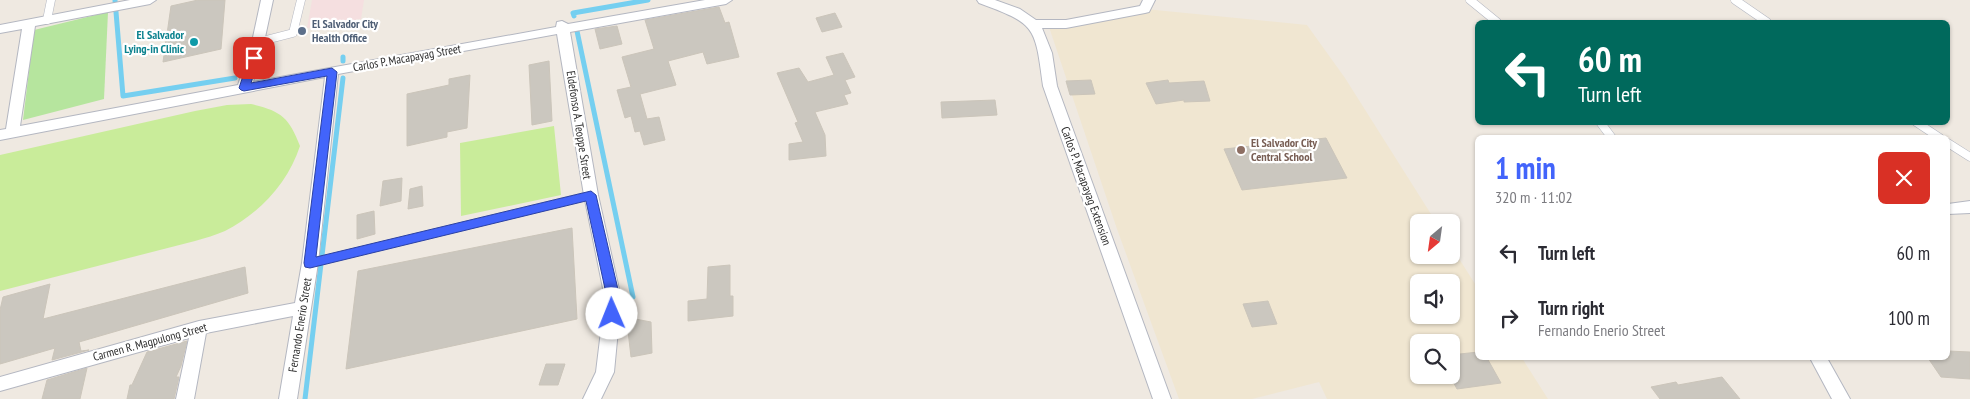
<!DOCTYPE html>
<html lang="en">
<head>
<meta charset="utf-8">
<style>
  :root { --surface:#fff; --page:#f2f2f3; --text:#2b2b33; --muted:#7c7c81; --accent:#4264fb }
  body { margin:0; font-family:"PT Sans Narrow",sans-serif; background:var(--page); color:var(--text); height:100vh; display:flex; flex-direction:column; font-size:19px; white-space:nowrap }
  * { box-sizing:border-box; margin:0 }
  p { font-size:16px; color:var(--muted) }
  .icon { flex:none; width:28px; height:28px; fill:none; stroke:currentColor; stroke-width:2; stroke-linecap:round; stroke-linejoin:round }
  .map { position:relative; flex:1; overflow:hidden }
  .sheet { position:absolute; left:1475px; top:135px; width:475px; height:225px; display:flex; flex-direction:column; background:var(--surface); border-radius:8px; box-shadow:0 1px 4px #0004 }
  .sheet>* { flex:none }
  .guide { position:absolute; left:1475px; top:20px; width:475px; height:105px; border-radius:8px; box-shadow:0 1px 4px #0004; background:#00695c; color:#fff; overflow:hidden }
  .needle { width:32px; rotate:209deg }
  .tools { position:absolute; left:1410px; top:214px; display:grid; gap:10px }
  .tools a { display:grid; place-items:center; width:50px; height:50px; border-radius:8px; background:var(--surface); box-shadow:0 1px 4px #0004; font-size:25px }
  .pin { position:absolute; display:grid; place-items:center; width:42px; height:42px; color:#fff; margin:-21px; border-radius:10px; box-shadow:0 2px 8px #0006 }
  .me { position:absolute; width:55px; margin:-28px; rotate:359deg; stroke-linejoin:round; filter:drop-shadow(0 0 4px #0008) }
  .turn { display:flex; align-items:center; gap:18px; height:105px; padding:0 20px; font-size:22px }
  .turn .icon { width:65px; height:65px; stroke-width:2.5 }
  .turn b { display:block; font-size:35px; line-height:42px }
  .round { display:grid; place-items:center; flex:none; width:52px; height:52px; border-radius:8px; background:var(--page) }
  .headline { display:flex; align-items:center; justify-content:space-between; height:85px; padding:0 20px }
  h1 { font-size:30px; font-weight:800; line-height:38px; color:var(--accent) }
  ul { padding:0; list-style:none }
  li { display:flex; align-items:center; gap:15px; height:65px; padding:0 20px }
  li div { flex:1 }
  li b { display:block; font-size:19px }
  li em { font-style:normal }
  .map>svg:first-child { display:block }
  .education { fill:#f0e6d1; fill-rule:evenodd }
  .medical { fill:#f5dfe0 }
  .green { fill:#b6e59e }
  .pitch { fill:#c9ec9a }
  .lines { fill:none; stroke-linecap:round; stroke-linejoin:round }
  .stream { stroke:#75cff0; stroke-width:5 }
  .building { fill:#cbc7bf; stroke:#cbc5ba }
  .service-casing { stroke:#b4b7c1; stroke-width:9 }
  .minor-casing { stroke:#b4b7c1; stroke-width:2 }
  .service { stroke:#fff; stroke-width:8 }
  .minor { fill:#fff; fill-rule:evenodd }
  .route { fill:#4264fb; stroke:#2b41a3 }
  .service-dot { fill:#5c6f8a; stroke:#fff; stroke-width:2 }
  .culture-dot { fill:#0f9aa8; stroke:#fff; stroke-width:2 }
  .education-dot { fill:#8d6e63; stroke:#fff; stroke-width:2 }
  .labels { text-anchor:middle; stroke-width:4.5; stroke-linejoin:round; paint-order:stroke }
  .service-label { font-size:12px; font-weight:bold; fill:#4e5e75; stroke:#fff; text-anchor:start }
  .culture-label { font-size:12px; font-weight:bold; fill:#0d838f; stroke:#fff; text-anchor:end }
  .street-label { font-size:12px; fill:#2e2e2e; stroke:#fff }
  .education-label { font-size:12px; font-weight:bold; fill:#785e54; stroke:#fff; text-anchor:start }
</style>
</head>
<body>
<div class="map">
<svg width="1970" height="399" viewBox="0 0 1970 399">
  <rect width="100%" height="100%" fill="#efe9e1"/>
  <path class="education" d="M1145 9 1307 25 1345 78 1436 222H1419V255H1451V246L1477 287 1478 358H1522L1548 399H1327L1319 382 1252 399H1179L1117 229 1049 27ZM1419 282H1451V315H1419ZM1419 342H1451V375H1419Z"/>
  <path class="medical" d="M312 0H364L361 19 307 28Z"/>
  <path class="green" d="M108 12 104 99 23 120 34 30Z"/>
  <path class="pitch" d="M251 104C281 111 289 117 300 146 288 183 260 213 225 231 216 235 205 238 195 241L0 291V155L195 111 227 105Z
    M554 126 561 195 461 216 460 143Z"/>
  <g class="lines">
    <path class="stream" d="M115 0 123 96 235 78
      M574 16 573 13 648 0
      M577 31 633 297
      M343 57V61
      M305 399 343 78"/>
  </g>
  <path class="building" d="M198 0H225L221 49 163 62 171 6Z
    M719 7 725 23 729 22 739 57 707 64 703 52 668 61 676 85 640 94 647 119 659 117 665 140 644 145 640 131 635 132 631 116 625 118 617 90 631 87 622 57 654 49 645 20Z
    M835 13 842 27 822 32 816 18Z
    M617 26 622 44 600 49 595 29Z
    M843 53 855 77 845 80 851 93 844 95 848 104 815 112 825 135 826 156 789 160V144L803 142 795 123 798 122 777 73 799 68 808 82 834 75 826 57Z
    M549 61 552 121 532 125 529 65Z
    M470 75 467 128 447 132V137L407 146V94L449 85V79Z
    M1091 80 1095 94 1070 95 1066 81Z
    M1168 80 1169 83 1204 81 1210 101 1184 102V100L1156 104 1146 83Z
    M995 100 997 115 942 118 941 102Z
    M1326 138 1347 178 1242 190 1224 149Z
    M402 178 401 201 380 206 383 181Z
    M422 186 423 206 408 209 410 189Z
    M374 211 375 234 357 239V215Z
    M572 228 577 319 346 369 358 271Z
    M730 265V296H733V316L688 321V301L707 299 708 267Z
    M245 267 248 293 79 342 81 351 89 350 52 360 55 348 0 364V310L3 297 50 284 43 319Z
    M1268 301 1277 324 1252 327 1243 304Z
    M630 318 651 322 652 353 631 357 628 331Z
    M187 341 181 366 176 377H179L174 399H127L130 385H132L147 352Z
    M1948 351 1970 352V379L1941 377 1928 358H1948Z
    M1478 352V358H1487L1501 383 1457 389 1451 378V355Z
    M546 364H565L558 385H539Z
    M87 368 80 399H42L47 380Z
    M1722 377 1740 399H1660L1651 387 1676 382 1678 385Z"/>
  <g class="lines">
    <defs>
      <path id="service" d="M1470 0 1497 22
        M1735 0 1767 22
        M47 20 51 0
        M258 42 293 33 301 0
        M1600 122 1612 138
        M1916 122 1940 138
        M1948 143 1970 157
        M310 263 591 195"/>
      <path id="minor" d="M130 0H156L150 4 35 26 20 126 238 85 252 42 261 0H273L264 42 253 82 556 27 557 22 562 21 568 24 705 0H732L726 4 570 32 598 195 621 298 614 372 601 399H583L596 372 605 298 584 195 557 34 338 74 318 263 297 399H279L293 316 206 333 194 399H176L189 338 0 391V377L199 321 295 303 302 263 325 77 0 140V130L6 129 22 29 0 33V25Z
        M977 0H995L1020 9 1036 20H1066L1140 6 1143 0H1155L1149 12 1145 13 1066 28H1042L1052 53 1057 86 1171 399H1153L1043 86C1035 26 1036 24 979 3Z
        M1970 201V213L1948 214V204Z
        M1810 358H1827L1850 399H1832Z"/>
    </defs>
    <use href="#service" class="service-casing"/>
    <use href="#minor" class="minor-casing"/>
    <use href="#service" class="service"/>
    <use href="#minor" class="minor"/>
  </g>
  <path class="route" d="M254 54 259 58 251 83 332 68 337 72 316 257 591 191 596 195 620 298 616 318H608L606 314 607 298 586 201 310 268 305 267 304 263 327 76 244 91 241 90 239 88 249 58Z"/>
  <circle class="service-dot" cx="302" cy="31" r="5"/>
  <circle class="culture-dot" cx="194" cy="42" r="5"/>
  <circle class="education-dot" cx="1241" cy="150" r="5"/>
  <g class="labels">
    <g class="service-label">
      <text x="312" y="28">El Salvador City<tspan x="312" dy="14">Health Office</tspan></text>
    </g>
    <g class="culture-label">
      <text x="184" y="39">El Salvador<tspan x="184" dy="14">Lying-in Clinic</tspan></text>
    </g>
    <g class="street-label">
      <text transform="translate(407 58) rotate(-10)" y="4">Carlos P. Macapayag Street</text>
      <text transform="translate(579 125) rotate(81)" y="4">Eldefonso A. Teoppe Street</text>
      <text transform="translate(1086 186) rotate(70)" y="4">Carlos P. Macapayag Extension</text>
      <text transform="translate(300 325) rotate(-81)" y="4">Fernando Enerio Street</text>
      <text transform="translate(150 342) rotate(-15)" y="4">Carmen R. Magpulong Street</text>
    </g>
    <g class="education-label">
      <text x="1251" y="147">El Salvador City<tspan x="1251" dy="14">Central School</tspan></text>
    </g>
  </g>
</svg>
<div class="tools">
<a><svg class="needle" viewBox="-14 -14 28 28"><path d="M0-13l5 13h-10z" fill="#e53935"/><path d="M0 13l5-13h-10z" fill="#7c7c81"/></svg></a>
<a><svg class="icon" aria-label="sound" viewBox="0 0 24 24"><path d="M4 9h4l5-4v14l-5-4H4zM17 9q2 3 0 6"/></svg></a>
<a><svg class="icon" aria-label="search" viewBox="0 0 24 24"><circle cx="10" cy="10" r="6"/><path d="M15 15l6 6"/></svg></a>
</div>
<div class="pin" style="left:254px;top:58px;background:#d93025"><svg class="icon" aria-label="arrive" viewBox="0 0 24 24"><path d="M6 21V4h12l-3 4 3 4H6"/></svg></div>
<svg class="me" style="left:612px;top:314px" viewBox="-20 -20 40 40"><circle r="19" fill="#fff"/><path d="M0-13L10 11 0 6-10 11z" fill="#4264fb"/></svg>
<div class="guide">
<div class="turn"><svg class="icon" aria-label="left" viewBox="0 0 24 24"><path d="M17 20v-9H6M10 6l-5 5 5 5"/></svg><div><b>60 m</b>Turn left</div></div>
</div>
<section class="sheet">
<div class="headline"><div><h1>1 min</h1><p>320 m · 11:02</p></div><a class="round" style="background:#d93025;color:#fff"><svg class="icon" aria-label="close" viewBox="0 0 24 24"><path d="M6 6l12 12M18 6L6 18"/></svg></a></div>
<ul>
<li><svg class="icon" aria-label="left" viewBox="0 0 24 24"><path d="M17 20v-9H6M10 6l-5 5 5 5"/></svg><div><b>Turn left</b></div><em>60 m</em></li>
<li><svg class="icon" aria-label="right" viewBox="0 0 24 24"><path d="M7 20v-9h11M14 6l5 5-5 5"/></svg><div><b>Turn right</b><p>Fernando Enerio Street</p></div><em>100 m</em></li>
</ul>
</section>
</div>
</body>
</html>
